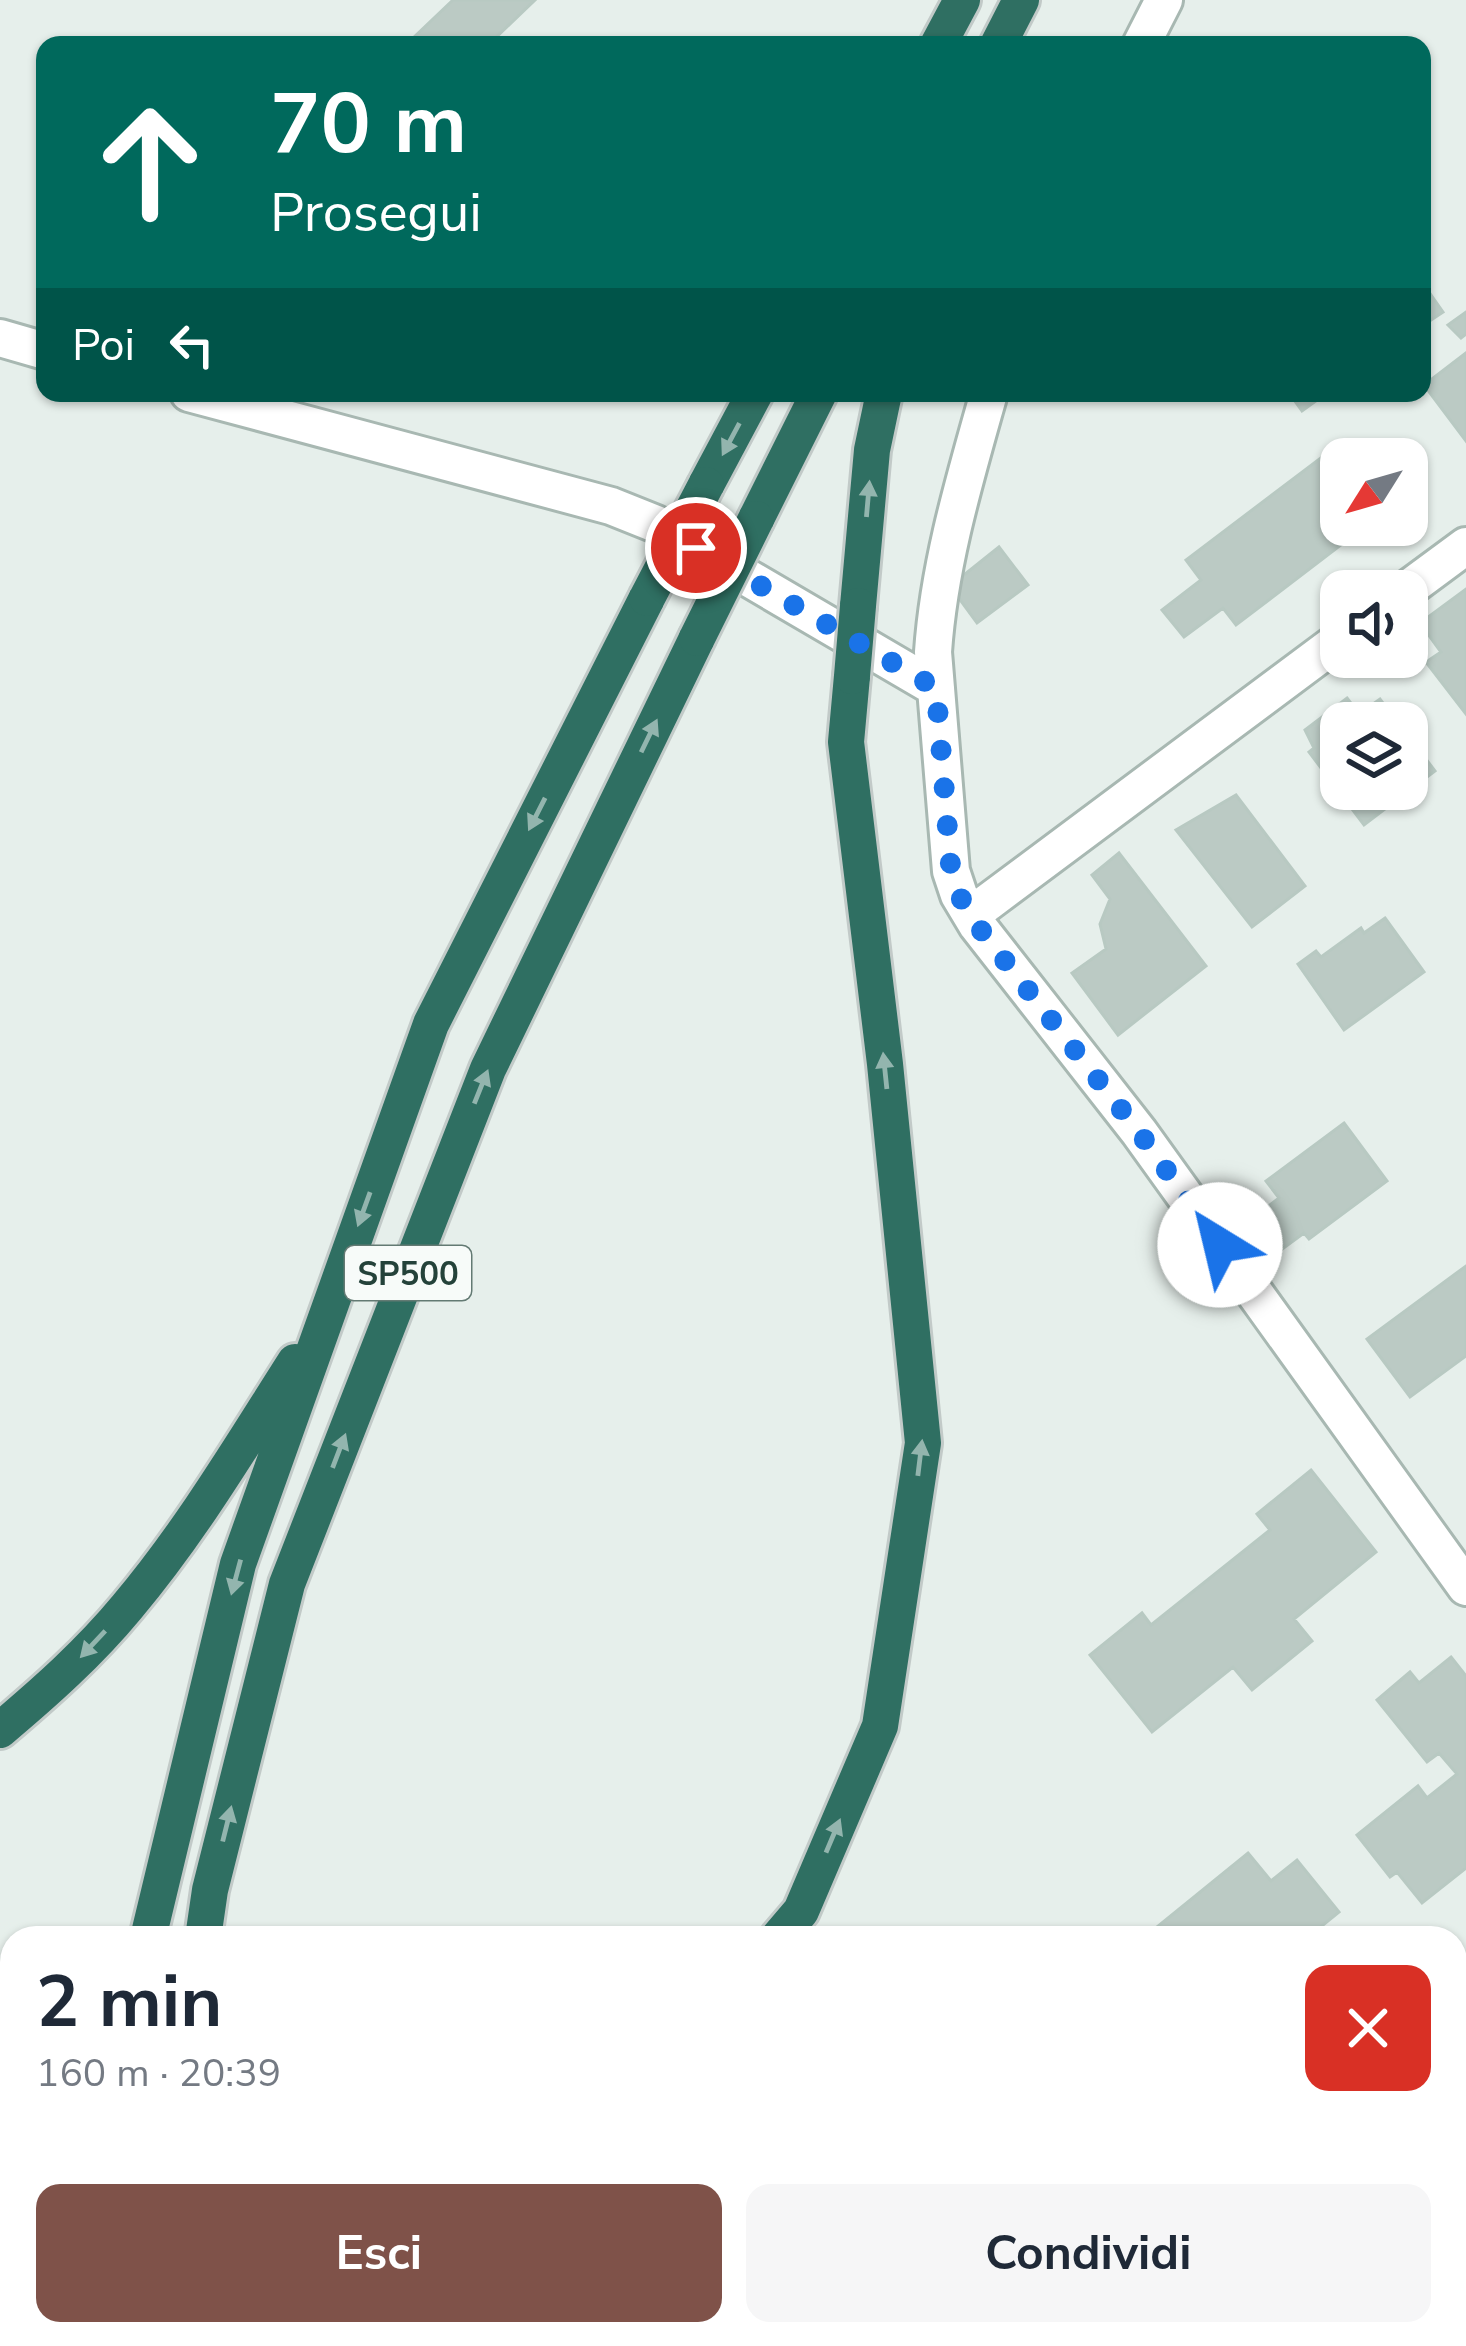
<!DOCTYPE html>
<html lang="it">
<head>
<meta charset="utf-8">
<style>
  :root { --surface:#fff; --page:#f6f6f7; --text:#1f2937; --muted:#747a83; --accent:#7f5249 }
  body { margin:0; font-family:"Nunito Sans",sans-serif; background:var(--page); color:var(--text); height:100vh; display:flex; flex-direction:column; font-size:45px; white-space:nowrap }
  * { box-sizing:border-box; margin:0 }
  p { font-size:39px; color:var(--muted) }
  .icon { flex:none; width:66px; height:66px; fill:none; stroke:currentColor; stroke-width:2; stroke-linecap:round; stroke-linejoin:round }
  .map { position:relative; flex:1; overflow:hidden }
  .drawer { position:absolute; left:0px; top:1926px; width:1467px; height:420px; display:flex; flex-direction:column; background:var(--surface); border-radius:36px 36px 0 0; box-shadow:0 3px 9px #0004 }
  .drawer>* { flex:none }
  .top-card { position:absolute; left:36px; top:36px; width:1395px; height:366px; border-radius:24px; box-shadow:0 3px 9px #0004; background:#00695c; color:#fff; overflow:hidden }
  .needle { width:78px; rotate:233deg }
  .controls { position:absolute; left:1320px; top:438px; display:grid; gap:24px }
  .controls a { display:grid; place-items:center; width:108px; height:108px; border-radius:24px; background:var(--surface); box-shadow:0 3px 9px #0004; font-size:60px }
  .pin { position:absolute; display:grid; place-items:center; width:102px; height:102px; color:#fff; margin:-51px; border:6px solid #fff; border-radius:50%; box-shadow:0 3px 12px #0007 }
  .me { position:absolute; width:132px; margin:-66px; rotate:324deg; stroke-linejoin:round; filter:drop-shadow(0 0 9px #0008) }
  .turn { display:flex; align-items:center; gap:42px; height:252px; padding:0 36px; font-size:54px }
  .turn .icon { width:156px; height:156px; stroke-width:2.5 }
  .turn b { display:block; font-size:84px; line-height:102px }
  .then { display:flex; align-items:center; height:114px; padding:0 36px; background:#0003; gap:24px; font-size:45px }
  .round { display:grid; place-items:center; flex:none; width:126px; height:126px; border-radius:24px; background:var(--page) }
  .headline { display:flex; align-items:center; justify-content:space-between; height:204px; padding:0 36px }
  h1 { font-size:72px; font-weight:700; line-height:90px }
  .primary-button { display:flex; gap:24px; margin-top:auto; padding:24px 36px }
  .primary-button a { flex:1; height:138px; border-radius:24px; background:var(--accent); color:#fff; font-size:48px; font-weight:700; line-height:138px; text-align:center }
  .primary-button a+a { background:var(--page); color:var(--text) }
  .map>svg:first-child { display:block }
  .building { fill:#bbcac4; stroke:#b8c9c2; stroke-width:3 }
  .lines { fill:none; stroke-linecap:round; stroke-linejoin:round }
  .street-casing { stroke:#a8b8b2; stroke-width:42 }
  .highway-casing { stroke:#c2cac8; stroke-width:42 }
  .street { stroke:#fff; stroke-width:36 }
  .highway { stroke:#2f6f62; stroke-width:36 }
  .highway-bridge-casing { stroke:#c2cac8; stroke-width:42; stroke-linecap:butt }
  .highway-bridge { stroke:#2f6f62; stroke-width:36 }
  .oneway { fill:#93b5ae }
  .route { stroke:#1a73e8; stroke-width:21; stroke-dasharray:0 37.8 }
  .labels { text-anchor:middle; stroke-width:10; stroke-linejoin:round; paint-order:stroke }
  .shield { fill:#f7fbf9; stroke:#637a73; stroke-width:3 }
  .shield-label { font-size:33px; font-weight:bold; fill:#24423a }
</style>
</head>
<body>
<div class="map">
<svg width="1466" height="2346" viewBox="0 0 1466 2346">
  <rect width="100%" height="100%" fill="#e6efeb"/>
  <path class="building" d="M453 0H535L488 45H416L411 40Z
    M1422 282 1443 312 1422 326Z
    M1466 312V334L1461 338 1448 325Z
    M1466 353V441L1424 385Z
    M1289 393H1327L1302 411Z
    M1326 454 1341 473V525H1367L1236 625 1223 608 1184 637 1162 610 1201 580 1186 560Z
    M999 547 1028 585 977 623 950 586Z
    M1466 589V714L1426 662 1441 652 1420 623Z
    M1347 698 1359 714 1380 699 1398 723H1341V789H1407V734L1435 771 1364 825 1309 752 1314 748 1305 730Z
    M1236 795 1305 886 1252 927 1176 830Z
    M1119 853 1206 966 1118 1035 1072 973 1106 949 1100 924 1110 899 1092 875Z
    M1385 918 1424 972 1344 1030 1298 964 1316 951 1321 957 1361 928 1364 933Z
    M1344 1123 1387 1181 1309 1239 1304 1233 1281 1250 1255 1216 1279 1198 1266 1181Z
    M1466 1266V1356L1410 1397 1367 1339Z
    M1311 1470 1376 1552 1294 1619 1312 1641 1252 1690 1233 1667 1152 1732 1090 1655 1142 1613 1151 1625 1270 1530 1257 1514Z
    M1451 1657 1466 1676V1868L1422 1903 1397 1872 1390 1877 1357 1835 1418 1786 1427 1798 1457 1774 1439 1753 1427 1762 1377 1700 1410 1672 1419 1683Z
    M1248 1853 1271 1881 1297 1860 1339 1912 1307 1938H1166L1157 1927Z
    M1466 2047V2126L1455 2134V2056Z
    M814 2334H965L950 2346H912L904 2335 891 2346H799Z
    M1098 2334H1124L1133 2346H1083Z"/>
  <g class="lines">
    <defs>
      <path id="street" d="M1141 45 1164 0
        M0 338 45 351
        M189 393 611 506 656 524 936 688
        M989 393C965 478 939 564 933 652L951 871 959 895 977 925 1139 1132 1466 1587
        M1405 591 1466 546
        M977 925V911L987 903 1341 639"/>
      <path id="highway" d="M938 45 962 0
        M998 45 1021 0
        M706 485 755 393
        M756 519 819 393
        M858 606 872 450 884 393
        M0 1730C45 1692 89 1653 127 1607 191 1531 242 1445 295 1362
        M148 1938 238 1564 431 1024 647 598
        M203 1938 210 1890 287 1584 488 1069 697 638
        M778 1938 801 1911 880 1726 923 1443 885 1064 846 742 852 676
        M0 2301 12 2308
        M51 2334 68 2346
        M95 2346 96 2334
        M150 2346 151 2334
        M225 2346 257 2334"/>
    </defs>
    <use href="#street" class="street-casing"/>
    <use href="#highway" class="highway-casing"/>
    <use href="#street" class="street"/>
    <use href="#highway" class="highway"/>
    <defs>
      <path id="highway-bridge" d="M647 598 706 485
        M697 638 756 519
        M852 676 858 606"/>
    </defs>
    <use href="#highway-bridge" class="highway-bridge-casing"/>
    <use href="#highway-bridge" class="highway-bridge"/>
  </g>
  <defs><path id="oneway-solid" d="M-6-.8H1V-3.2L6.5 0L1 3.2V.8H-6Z" transform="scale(3)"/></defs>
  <g class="oneway">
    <use href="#oneway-solid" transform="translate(731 439) rotate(118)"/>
    <use href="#oneway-solid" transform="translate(868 499) rotate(-85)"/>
    <use href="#oneway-solid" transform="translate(649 736) rotate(-64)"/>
    <use href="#oneway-solid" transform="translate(537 814) rotate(117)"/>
    <use href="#oneway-solid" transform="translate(885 1071) rotate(-96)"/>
    <use href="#oneway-solid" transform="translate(481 1087) rotate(-68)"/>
    <use href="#oneway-solid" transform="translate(364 1209) rotate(110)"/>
    <use href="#oneway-solid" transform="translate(339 1451) rotate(-69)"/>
    <use href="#oneway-solid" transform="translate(920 1458) rotate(-83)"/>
    <use href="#oneway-solid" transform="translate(236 1577) rotate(105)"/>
    <use href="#oneway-solid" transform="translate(93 1644) rotate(133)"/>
    <use href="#oneway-solid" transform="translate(227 1824) rotate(-76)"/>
    <use href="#oneway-solid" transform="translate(833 1836) rotate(-67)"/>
  </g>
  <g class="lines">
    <path class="route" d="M696 548 936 688 951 871 959 895 977 925 1139 1132 1220 1245"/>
  </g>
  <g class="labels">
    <rect class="shield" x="345" y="1246" width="126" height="54" rx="9"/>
    <g class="shield-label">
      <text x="408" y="1285">SP500</text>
    </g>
  </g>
</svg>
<div class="controls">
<a><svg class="needle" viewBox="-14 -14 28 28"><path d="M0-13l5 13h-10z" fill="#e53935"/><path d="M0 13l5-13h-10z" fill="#747a83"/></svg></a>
<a><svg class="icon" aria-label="sound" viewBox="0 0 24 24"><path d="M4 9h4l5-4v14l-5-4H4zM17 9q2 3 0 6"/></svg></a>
<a><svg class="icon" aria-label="layers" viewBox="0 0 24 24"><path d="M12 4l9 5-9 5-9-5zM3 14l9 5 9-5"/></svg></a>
</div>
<div class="pin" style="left:696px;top:548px;background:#d93025"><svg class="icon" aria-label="arrive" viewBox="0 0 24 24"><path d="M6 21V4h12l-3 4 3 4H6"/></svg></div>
<svg class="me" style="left:1220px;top:1245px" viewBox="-20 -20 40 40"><circle r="19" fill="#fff"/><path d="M0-13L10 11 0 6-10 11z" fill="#1a73e8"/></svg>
<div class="top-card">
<div class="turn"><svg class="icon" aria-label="ahead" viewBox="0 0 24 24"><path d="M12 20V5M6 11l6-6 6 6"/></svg><div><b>70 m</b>Prosegui</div></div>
<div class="then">Poi<svg class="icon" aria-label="left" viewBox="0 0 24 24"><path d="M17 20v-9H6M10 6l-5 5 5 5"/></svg></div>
</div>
<section class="drawer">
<div class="headline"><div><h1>2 min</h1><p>160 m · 20:39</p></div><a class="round" style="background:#d93025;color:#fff"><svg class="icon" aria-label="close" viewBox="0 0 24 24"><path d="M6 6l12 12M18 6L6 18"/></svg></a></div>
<div class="primary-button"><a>Esci</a><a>Condividi</a></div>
</section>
</div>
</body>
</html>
